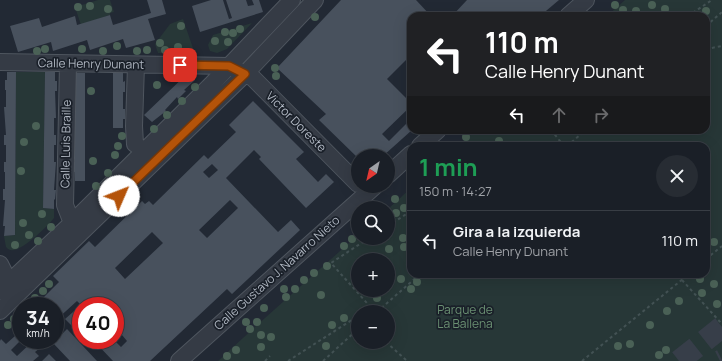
<!DOCTYPE html>
<html lang="es">
<head>
<meta charset="utf-8">
<style>
  :root { --surface:#1a1f27; --page:#272c33; --text:#f1f3f6; --muted:#9fa2a7; --line:#383d44 }
  body { margin:0; font-family:Manrope,sans-serif; background:var(--page); color:var(--text); height:100vh; display:flex; flex-direction:column; font-size:15px; white-space:nowrap }
  * { box-sizing:border-box; margin:0 }
  p { font-size:13px; color:var(--muted) }
  .icon { flex:none; width:22px; height:22px; fill:none; stroke:currentColor; stroke-width:2; stroke-linecap:round; stroke-linejoin:round }
  .map { position:relative; flex:1; overflow:hidden }
  .side { position:absolute; left:407px; top:142px; width:303px; height:136px; display:flex; flex-direction:column; background:var(--surface); border-radius:12px; box-shadow:0 4px 16px #0002,0 0 0 1px var(--line) }
  .side>* { flex:none }
  .hud { position:absolute; left:407px; top:12px; width:303px; height:122px; border-radius:12px; box-shadow:0 4px 16px #0002,0 0 0 1px var(--line); background:#202124; color:#fff; overflow:hidden }
  .needle { width:26px; rotate:214deg }
  .fabs { position:absolute; left:351px; top:149px; display:grid; gap:8px }
  .fabs a { display:grid; place-items:center; width:44px; height:44px; border-radius:50%; background:var(--surface); box-shadow:0 4px 16px #0002,0 0 0 1px var(--line); font-size:20px }
  .speed { position:absolute; left:12px; top:297px; display:flex; gap:8px; font-size:20px; font-weight:700; text-align:center }
  .speed>* { display:grid; place-content:center; width:52px; height:52px; border-radius:50%; background:var(--surface); box-shadow:0 4px 16px #0002,0 0 0 1px var(--line); line-height:1 }
  .speed small { font-size:10px; font-weight:400 }
  .speed .limit { border:6px solid #d22; background:#fff; color:#111 }
  .pin { position:absolute; display:grid; place-items:center; width:34px; height:34px; color:#fff; margin:-17px; border-radius:8px; box-shadow:0 2px 6px #0006 }
  .me { position:absolute; width:44px; margin:-22px; rotate:46deg; stroke-linejoin:round; filter:drop-shadow(0 0 3px #0008) }
  .turn { display:flex; align-items:center; gap:14px; height:84px; padding:0 12px; font-size:18px }
  .turn .icon { width:52px; height:52px; stroke-width:2.5 }
  .turn b { display:block; font-size:28px; line-height:34px }
  .lanes { display:flex; align-items:center; height:38px; padding:0 12px; background:#0003; justify-content:center; gap:20px; direction:ltr }
  .lanes .off { opacity:.35 }
  .round { display:grid; place-items:center; flex:none; width:42px; height:42px; border-radius:21px; background:var(--page) }
  .overview { display:flex; align-items:center; justify-content:space-between; height:68px; padding:0 12px }
  h1 { font-size:24px; font-weight:700; line-height:30px; color:#1e9e55 }
  ul { padding:0; list-style:none }
  li { display:flex; align-items:center; gap:12px; height:60px; padding:0 12px; border-top:1px solid var(--line) }
  li div { flex:1 }
  li b { display:block; font-size:15px }
  li em { font-style:normal }
  .map>svg:first-child { display:block }
  .green { fill:#273737; fill-rule:evenodd }
  .building { fill:#48515d; fill-rule:evenodd }
  .lines { fill:none; stroke-linecap:round; stroke-linejoin:round }
  .highway-tunnel { stroke:#373e49; stroke-width:22; stroke-dasharray:22 11; stroke-linecap:butt }
  .minor-casing { stroke:#4f565f; stroke-width:18 }
  .path { stroke:#435254; stroke-width:2; stroke-dasharray:3 3; stroke-linecap:butt }
  .minor { stroke:#353b45; stroke-width:16 }
  .tree { fill:#4a6156 }
  .route-casing { stroke:#753606; stroke-width:10 }
  .route { stroke:#b45309; stroke-width:7 }
  .labels { text-anchor:middle; stroke-width:3.5; stroke-linejoin:round; paint-order:stroke }
  .street-label { font-size:12px; fill:#afb6c1; stroke:#1a2029 }
  .park-label { font-size:12px; fill:#6a8f72; stroke:#1a2029 }
</style>
</head>
<body>
<div class="map">
<svg width="722" height="361" viewBox="0 0 722 361">
  <rect width="100%" height="100%" fill="#222934"/>
  <path class="green" d="M98 0H110L114 12 110 13V15L81 25 75 7Z
    M625 0H722V361H218L256 326 358 235V238H388V209L411 188V274H706V146H458L476 130H706V16H607ZM358 260H388V290H358ZM358 312H388V342H358Z
    M183 19 195 54 158 53 155 44 170 24Z
    M252 23 227 49 217 53 210 51 208 45 213 35Z
    M16 72H45L43 208 54 209V218C47 227 25 248 14 250 10 251 8 249 6 247L4 236 15 235Z"/>
  <path class="building" d="M147 0H162L166 14 148 19 155 40 126 48 123 39 90 50 87 40 53 51 51 42 18 52 10 26 39 18 42 27 75 16 77 25 110 15 113 25 151 13Z
    M211 0H223L229 19 232 18 226 0H246L248 6 254 5 252 0H259L263 12 200 32 192 6Z
    M341 0H416L431 16H411V55L387 79 411 103V106L382 134 389 141 411 119V130H412L383 156H358V158L319 120 326 114 277 68Z
    M467 0H559L540 16 535 11 531 16H452Z
    M7 72H16L15 235 4 236 5 226H3L5 200H3V189H5V172H4V162H6V145H4V135H6L4 107H6V90H5V80H7Z
    M45 72H55V81H57V91H55L56 118H54V135H56V145H54V162H56L54 190H56L55 200 54 199V209L43 208Z
    M76 73H85V181H75V172H73V162H75V145H73V135H75V118H74V108H76V91L74 90Z
    M113 73H123V82L125 81V92H123V109H125V119H123V128H113Z
    M188 73 195 80 184 90 186 91 178 99 177 97 165 110 166 111 152 122 144 115Z
    M253 101 304 152 296 159 318 182 326 174 334 182 306 208 259 159 261 157 254 150 226 178 278 232 291 220 300 230 232 294 227 289 150 361H113L93 340H115V306H81V328L77 324 73 327 65 319 81 305 77 301 55 321V306H37L36 305 59 282 53 276 89 241 95 247 142 201 145 204 149 201 153 205 204 155 208 159 236 132 229 125ZM212 164 218 170 209 178 203 172ZM230 200 238 208 207 238 199 230ZM152 232 163 243 125 279 115 268ZM122 335 127 341 121 347 115 341Z
    M67 329 97 361H70L53 343Z
    M15 336 20 341 11 350 17 356 33 341 40 348 35 352 39 356 33 361H0V341L1 339 6 344Z
    M49 354 56 361H42Z"/>
  <g class="lines">
    <path class="highway-tunnel" d="M679 361 722 327
      M720 361 722 360"/>
    <defs>
      <path id="minor" d="M568 16 586 0
        M0 62 229 66 253 78 358 184
        M68 64 65 205 72 223
        M136 65 134 126 135 144 144 151
        M420 146 438 130
        M388 175 411 154
        M0 264 9 282 16 289
        M0 291 72 223 211 85 292 0
        M0 311 245 74 315 0
        M179 361 375 186"/>
    </defs>
    <use href="#minor" class="minor-casing"/>
    <path class="path" d="M688 16 712 0
      M706 26 722 12
      M706 49 722 46
      M551 130 564 146
      M555 146 561 142
      M567 146 586 130
      M388 226 411 211
      M369 238 331 263 375 312
      M706 259 722 246
      M682 280 722 324
      M377 312 420 274
      M386 342 407 361
      M265 361 270 356
      M288 361 358 316
      M323 361 358 329
      M582 361 689 274"/>
    <use href="#minor" class="minor"/>
  </g>
  <g class="tree">
    <circle cx="615" cy="5" r="4"/>
    <circle cx="652" cy="5" r="4"/>
    <circle cx="90" cy="6" r="4"/>
    <circle cx="78" cy="7" r="4"/>
    <circle cx="108" cy="9" r="4"/>
    <circle cx="665" cy="9" r="4"/>
    <circle cx="623" cy="10" r="4"/>
    <circle cx="636" cy="11" r="4"/>
    <circle cx="706" cy="11" r="4"/>
    <circle cx="315" cy="17" r="4"/>
    <circle cx="181" cy="26" r="4"/>
    <circle cx="240" cy="29" r="4"/>
    <circle cx="225" cy="32" r="4"/>
    <circle cx="233" cy="33" r="4"/>
    <circle cx="215" cy="41" r="4"/>
    <circle cx="228" cy="42" r="4"/>
    <circle cx="160" cy="43" r="4"/>
    <circle cx="117" cy="46" r="4"/>
    <circle cx="178" cy="47" r="4"/>
    <circle cx="45" cy="49" r="4"/>
    <circle cx="82" cy="49" r="4"/>
    <circle cx="147" cy="50" r="4"/>
    <circle cx="165" cy="50" r="4"/>
    <circle cx="37" cy="51" r="4"/>
    <circle cx="103" cy="51" r="4"/>
    <circle cx="137" cy="51" r="4"/>
    <circle cx="275" cy="68" r="4"/>
    <circle cx="276" cy="76" r="4"/>
    <circle cx="157" cy="85" r="4"/>
    <circle cx="195" cy="87" r="4"/>
    <circle cx="91" cy="91" r="4"/>
    <circle cx="182" cy="101" r="4"/>
    <circle cx="167" cy="115" r="4"/>
    <circle cx="36" cy="126" r="4"/>
    <circle cx="154" cy="129" r="4"/>
    <circle cx="122" cy="136" r="4"/>
    <circle cx="466" cy="137" r="4"/>
    <circle cx="499" cy="141" r="4"/>
    <circle cx="24" cy="142" r="4"/>
    <circle cx="118" cy="146" r="4"/>
    <circle cx="115" cy="155" r="4"/>
    <circle cx="93" cy="161" r="4"/>
    <circle cx="21" cy="171" r="4"/>
    <circle cx="108" cy="173" r="4"/>
    <circle cx="96" cy="186" r="4"/>
    <circle cx="395" cy="199" r="4"/>
    <circle cx="404" cy="208" r="4"/>
    <circle cx="396" cy="213" r="4"/>
    <circle cx="42" cy="214" r="4"/>
    <circle cx="23" cy="223" r="4"/>
    <circle cx="51" cy="227" r="4"/>
    <circle cx="29" cy="235" r="4"/>
    <circle cx="403" cy="238" r="4"/>
    <circle cx="352" cy="239" r="4"/>
    <circle cx="38" cy="241" r="4"/>
    <circle cx="714" cy="242" r="4"/>
    <circle cx="15" cy="245" r="4"/>
    <circle cx="344" cy="246" r="4"/>
    <circle cx="404" cy="247" r="4"/>
    <circle cx="389" cy="249" r="4"/>
    <circle cx="327" cy="266" r="4"/>
    <circle cx="314" cy="273" r="4"/>
    <circle cx="401" cy="279" r="4"/>
    <circle cx="700" cy="279" r="4"/>
    <circle cx="304" cy="280" r="4"/>
    <circle cx="417" cy="282" r="4"/>
    <circle cx="49" cy="284" r="4"/>
    <circle cx="714" cy="284" r="4"/>
    <circle cx="284" cy="289" r="4"/>
    <circle cx="295" cy="289" r="4"/>
    <circle cx="411" cy="289" r="4"/>
    <circle cx="43" cy="291" r="4"/>
    <circle cx="702" cy="293" r="4"/>
    <circle cx="321" cy="295" r="4"/>
    <circle cx="286" cy="297" r="4"/>
    <circle cx="35" cy="298" r="4"/>
    <circle cx="377" cy="298" r="4"/>
    <circle cx="679" cy="301" r="4"/>
    <circle cx="717" cy="304" r="4"/>
    <circle cx="264" cy="308" r="4"/>
    <circle cx="667" cy="311" r="4"/>
    <circle cx="344" cy="318" r="4"/>
    <circle cx="14" cy="319" r="4"/>
    <circle cx="246" cy="322" r="4"/>
    <circle cx="257" cy="322" r="4"/>
    <circle cx="8" cy="325" r="4"/>
    <circle cx="332" cy="325" r="4"/>
    <circle cx="650" cy="325" r="4"/>
    <circle cx="250" cy="329" r="4"/>
    <circle cx="261" cy="335" r="4"/>
    <circle cx="271" cy="337" r="4"/>
    <circle cx="630" cy="344" r="4"/>
    <circle cx="326" cy="346" r="4"/>
    <circle cx="618" cy="346" r="4"/>
    <circle cx="261" cy="347" r="4"/>
    <circle cx="236" cy="350" r="4"/>
    <circle cx="666" cy="350" r="4"/>
    <circle cx="659" cy="355" r="4"/>
    <circle cx="227" cy="356" r="4"/>
  </g>
  <g class="lines">
    <defs>
      <path id="route" d="M119 196 245 74 229 66 180 65"/>
    </defs>
    <use href="#route" class="route-casing"/>
    <use href="#route" class="route"/>
  </g>
  <g class="labels">
    <g class="street-label">
      <text transform="translate(91 64) rotate(1)" y="4">Calle Henry Dunant</text>
      <text transform="translate(296 122) rotate(45)" y="4">Victor Doreste</text>
      <text transform="translate(66 144) rotate(-89)" y="4">Calle Luis Braille</text>
      <text transform="translate(277 273) rotate(-42)" y="4">Calle Gustavo J. Navarro Nieto</text>
    </g>
    <g class="park-label">
      <text x="465" y="314">Parque de<tspan x="465" dy="14">La Ballena</tspan></text>
    </g>
  </g>
</svg>
<div class="fabs">
<a><svg class="needle" viewBox="-14 -14 28 28"><path d="M0-13l5 13h-10z" fill="#e53935"/><path d="M0 13l5-13h-10z" fill="#9fa2a7"/></svg></a>
<a><svg class="icon" aria-label="search" viewBox="0 0 24 24"><circle cx="10" cy="10" r="6"/><path d="M15 15l6 6"/></svg></a>
<a>+</a>
<a>−</a>
</div>
<div class="speed"><div>34<small>km/h</small></div><div class="limit">40</div></div>
<div class="pin" style="left:180px;top:65px;background:#d93025"><svg class="icon" aria-label="arrive" viewBox="0 0 24 24"><path d="M6 21V4h12l-3 4 3 4H6"/></svg></div>
<svg class="me" style="left:119px;top:196px" viewBox="-20 -20 40 40"><circle r="19" fill="#fff"/><path d="M0-13L10 11 0 6-10 11z" fill="#b45309"/></svg>
<div class="hud">
<div class="turn"><svg class="icon" aria-label="left" viewBox="0 0 24 24"><path d="M17 20v-9H6M10 6l-5 5 5 5"/></svg><div><b>110 m</b>Calle Henry Dunant</div></div>
<div class="lanes"><svg class="icon" aria-label="left" viewBox="0 0 24 24"><path d="M17 20v-9H6M10 6l-5 5 5 5"/></svg><svg class="icon off" aria-label="ahead" viewBox="0 0 24 24"><path d="M12 20V5M6 11l6-6 6 6"/></svg><svg class="icon off" aria-label="right" viewBox="0 0 24 24"><path d="M7 20v-9h11M14 6l5 5-5 5"/></svg></div>
</div>
<section class="side">
<div class="overview"><div><h1>1 min</h1><p>150 m · 14:27</p></div><a class="round"><svg class="icon" aria-label="close" viewBox="0 0 24 24"><path d="M6 6l12 12M18 6L6 18"/></svg></a></div>
<ul>
<li><svg class="icon" aria-label="left" viewBox="0 0 24 24"><path d="M17 20v-9H6M10 6l-5 5 5 5"/></svg><div><b>Gira a la izquierda</b><p>Calle Henry Dunant</p></div><em>110 m</em></li>
</ul>
</section>
</div>
</body>
</html>
